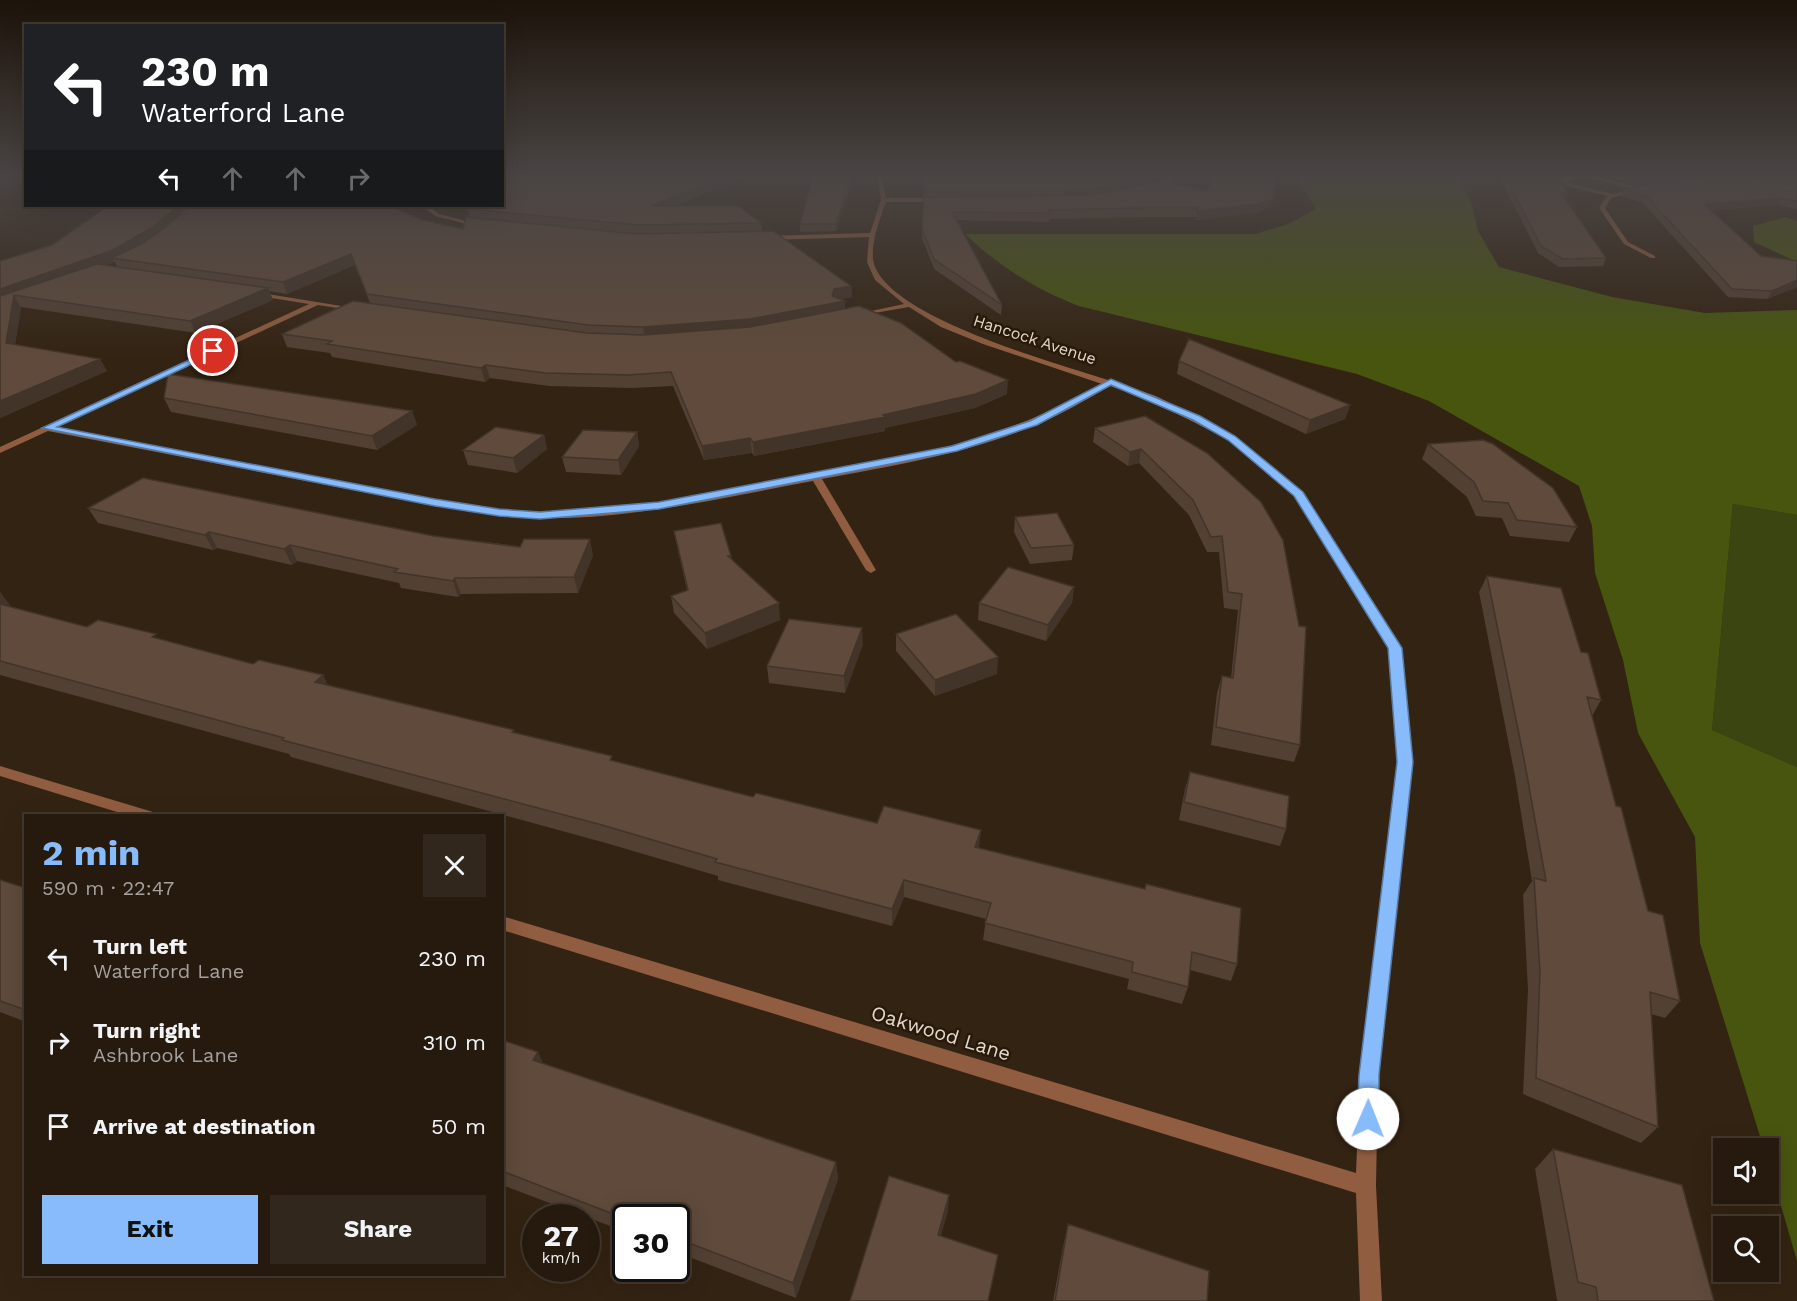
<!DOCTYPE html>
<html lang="en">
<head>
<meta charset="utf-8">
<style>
  :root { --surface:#261a0e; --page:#32271c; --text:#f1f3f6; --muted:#a4a19e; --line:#42382e; --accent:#87bbfb }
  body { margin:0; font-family:"Work Sans",sans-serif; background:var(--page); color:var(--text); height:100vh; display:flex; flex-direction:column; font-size:22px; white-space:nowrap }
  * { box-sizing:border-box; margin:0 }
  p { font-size:20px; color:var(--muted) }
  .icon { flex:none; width:33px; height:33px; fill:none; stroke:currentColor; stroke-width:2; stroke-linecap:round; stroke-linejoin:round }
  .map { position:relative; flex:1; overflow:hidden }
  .drawer { position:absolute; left:24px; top:814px; width:480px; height:462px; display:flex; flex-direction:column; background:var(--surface); border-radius:0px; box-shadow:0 6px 24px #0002,0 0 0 2px var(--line) }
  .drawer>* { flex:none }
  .top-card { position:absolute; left:24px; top:24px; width:480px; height:183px; border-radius:0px; box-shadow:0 6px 24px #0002,0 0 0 2px var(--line); background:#202124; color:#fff; overflow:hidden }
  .controls { position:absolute; left:1713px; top:1138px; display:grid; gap:12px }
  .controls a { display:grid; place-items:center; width:66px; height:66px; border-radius:0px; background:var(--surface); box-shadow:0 6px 24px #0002,0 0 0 2px var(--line); font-size:30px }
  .speed { position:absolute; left:522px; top:1204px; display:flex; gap:12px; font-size:30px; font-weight:700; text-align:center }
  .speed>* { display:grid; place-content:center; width:78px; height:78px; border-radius:50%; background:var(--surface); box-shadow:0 6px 24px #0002,0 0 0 2px var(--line); line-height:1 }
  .speed small { font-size:15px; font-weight:400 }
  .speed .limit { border:3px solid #111; border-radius:9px; background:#fff; color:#111 }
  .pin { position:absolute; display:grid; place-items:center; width:51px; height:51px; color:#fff; margin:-26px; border:3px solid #fff; border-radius:50%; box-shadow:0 2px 6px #0007 }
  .me { position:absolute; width:66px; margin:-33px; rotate:1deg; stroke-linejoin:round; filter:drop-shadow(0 0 4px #0008) }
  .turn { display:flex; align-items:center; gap:21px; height:126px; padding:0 18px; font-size:27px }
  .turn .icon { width:78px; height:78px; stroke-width:2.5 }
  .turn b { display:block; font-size:42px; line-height:51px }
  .lanes { display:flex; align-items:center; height:57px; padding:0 18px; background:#0003; justify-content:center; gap:30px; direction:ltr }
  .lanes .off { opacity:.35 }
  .round { display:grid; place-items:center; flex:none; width:63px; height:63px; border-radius:0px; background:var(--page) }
  .overview { display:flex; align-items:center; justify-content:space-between; height:102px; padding:0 18px }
  h1 { font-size:36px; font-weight:700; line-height:45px; color:var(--accent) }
  .primary-button { display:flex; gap:12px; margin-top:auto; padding:12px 18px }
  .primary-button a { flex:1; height:69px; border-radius:0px; background:var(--accent); color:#111; font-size:24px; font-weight:700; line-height:69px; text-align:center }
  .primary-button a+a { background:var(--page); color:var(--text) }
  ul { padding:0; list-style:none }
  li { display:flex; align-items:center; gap:18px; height:84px; padding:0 18px }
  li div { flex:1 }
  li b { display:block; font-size:22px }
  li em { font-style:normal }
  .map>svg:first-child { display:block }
  .green { fill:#3a4511 }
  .forest { fill:#47550e }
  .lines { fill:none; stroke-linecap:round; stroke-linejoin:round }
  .minor { fill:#905d40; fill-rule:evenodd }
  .wall { fill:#524033; fill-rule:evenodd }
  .shaded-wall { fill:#423429 }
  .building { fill:#5f4a3b; stroke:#423429; stroke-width:1.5 }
  .route { fill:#87bbfb; stroke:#587aa3; stroke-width:1.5 }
  .labels { text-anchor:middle; stroke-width:5; stroke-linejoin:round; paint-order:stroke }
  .street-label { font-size:16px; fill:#e2d7cc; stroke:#291909 }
  .near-street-label { font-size:20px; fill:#e2d7cc; stroke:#291909 }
</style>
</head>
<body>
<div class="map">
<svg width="1797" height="1301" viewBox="0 0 1797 1301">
  <rect width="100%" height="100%" fill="#332312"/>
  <path class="green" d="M1733 504 1797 515V767L1712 730Z"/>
  <path class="forest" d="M1296 176H1459V180L1471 201 1478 231 1499 267 1612 297 1705 313 1797 310V515L1733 504 1712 730 1797 767V1261L1769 1164 1768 1149H1764L1700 943 1695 837 1638 733 1623 660 1595 573 1592 526 1579 486 1429 401 1357 374 1079 306C1035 289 999 266 965 234H1255L1288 224 1316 209Z
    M1785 217 1797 221V262L1754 242 1753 226Z"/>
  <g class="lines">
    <path class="minor" d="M877 176H881L886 198H940L943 200 940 202H886C880 219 869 246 874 264 891 318 1056 363 1108 380H1114L1115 382 1156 396 1235 436 1302 492 1401 648 1412 762 1378 1075 1376 1186 1382 1301H1360L1356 1193 502 930V916L1356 1173 1360 1075 1398 762 1389 648 1295 496 1229 440 1150 400 1110 386C1086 400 1062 414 1036 425 969 453 894 466 822 479L876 570 871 573 866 570 813 481C732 496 651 515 568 518 523 519 479 513 435 506L48 431 0 453V447L309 304 253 295V293L255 292 360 309 357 311 318 305 56 427C152 446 247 464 342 482 407 495 473 511 539 512 633 514 725 491 817 474 921 455 1009 438 1102 384L983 344 941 327 909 307 857 316V314L904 304 875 280 867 262 869 237 765 240 762 238 765 236 870 233 881 200Z
      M1172 176H1177L1156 188 1151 187Z
      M1570 176 1599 177 1641 188V190L1611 198 1605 208 1628 242 1655 256V258H1651L1624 244 1599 208 1607 196 1568 186 1559 180ZM1579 178 1599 180 1632 189 1613 194 1572 184 1565 180Z
      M423 206H428L439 214 482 225 479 227 435 216Z
      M0 766 153 812 155 816H130L0 776Z"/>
  </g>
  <path class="wall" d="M502 176H746L675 206 761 223 762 231 851 286 852 297 841 299 845 309 956 362 1007 394 975 408 885 428V431L754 456 752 453 704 460 673 386 631 388 549 386 490 378 485 382 332 357 330 353 287 347 282 334 370 303 355 265 287 294 269 291 273 300 196 333 21 307 15 345 100 359 107 371 0 418V261L423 220 463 229 470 218 468 209ZM115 262 117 267 106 265Z
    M813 176H853V180L836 231 800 232V224Z
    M921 176 1150 178 1149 183 1207 191 1271 207 1255 213 1196 220V217H1141L1049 219V222L957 220 1002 305 1001 315 934 269 922 238 924 188H921Z
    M1499 176H1565L1562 177 1560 182 1568 194 1566 200 1606 258 1603 266 1559 267 1538 253Z
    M1602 176H1745L1797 186V209L1778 205 1711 210 1761 256 1797 261V287L1767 299 1728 297 1642 202 1621 197 1624 190 1656 184 1638 186Z
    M1747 176H1797V185Z
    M1179 361 1350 405 1345 419 1306 434 1177 374Z
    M164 398 412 411 417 425 377 450 171 412Z
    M1095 428 1207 453 1300 745 1294 762 1211 745 1217 693 1222 676 1231 678 1238 610 1224 608 1219 552H1207L1189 515 1139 463 1128 466 1093 442Z
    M637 432 639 446 621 475 566 472 562 457Z
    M544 435 547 449 517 473 468 465 463 450Z
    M1428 444 1577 527 1569 542 1510 536 1502 518 1476 516 1467 497 1422 459Z
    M88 508 434 536 593 555 578 593 461 594 458 597 401 588 399 583 297 561 292 565 217 548 213 550 98 523Z
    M1015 517 1074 545 1072 560 1030 564 1014 532Z
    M674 531 731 556 732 560 780 620 707 649 674 613 671 596 687 590 677 546Z
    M1487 576 1581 652 1601 700 1592 716 1616 806 1648 911 1680 1001 1665 1018 1651 1014 1658 1127 1641 1143 1523 1094 1528 990 1523 895 1532 881 1515 776 1479 592Z
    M1074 587 1072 603 1046 641 978 620 979 603Z
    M0 592 11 607 87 627 159 639 253 664 323 675 327 685 515 733 614 761 753 797 979 848 1237 964 1231 981 1190 970 1188 987 1182 1004 1127 989 1129 979 983 940 986 919 904 897 892 926 718 880V876L606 843 291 757 289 754 0 675Z
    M896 634 997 674 935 696 896 651Z
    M863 644 845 693 769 683 767 666Z
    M1190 772 1286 829 1280 846 1179 820 1185 789Z
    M0 880 26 888V1022L0 1012Z
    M502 1040 542 1063 836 1162 838 1179 796 1298 676 1252V1218H626V1232L502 1185Z
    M1553 1149 1714 1301H1559L1557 1300 1535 1169Z
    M1068 1224 1207 1301H1053L1063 1247Z"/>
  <path class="shaded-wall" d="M723 176H746L652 216 651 206Z
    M852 176H853V180L836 231V224Z
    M1669 176H1722L1638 186 1641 179Z
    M1150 178 1149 185 1121 192 1064 197V190Z
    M1782 198 1778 205 1700 211 1704 204Z
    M1273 199 1271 207 1255 213 1196 220 1197 211Z
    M178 206H193L158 237 112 258 115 262 20 296 14 295 21 307 13 356 6 343 0 303V289Z
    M351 254 355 265 287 294 283 282Z
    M1797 280V287L1767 299 1772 291Z
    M851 286 852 297 835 300 845 301V313L751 331 645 340 643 327 832 296 834 289Z
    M268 288 273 300 196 333 190 321Z
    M100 359 107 371 0 418V401Z
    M486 365 490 378 485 382 481 368Z
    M1008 380 1007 394 975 408 885 428V431L754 456 753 442 883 415Z
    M1350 405 1345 419 1306 434 1310 420Z
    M412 411 417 425 377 450 372 436Z
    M637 432 639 446 621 475 618 460Z
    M544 435 547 449 517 473 513 458Z
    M750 438 752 453 704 460 702 446Z
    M1141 449 1139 463 1128 466 1130 452Z
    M209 532 217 548 213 550 205 535Z
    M590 539 593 555 578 593 574 577Z
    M290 545 297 561 292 565 284 549Z
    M455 578 461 594 458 597 453 581Z
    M1074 587 1072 603 1046 641 1048 625Z
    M0 592 11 607 0 613Z
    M779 603 780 620 707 649 705 633Z
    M862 628 863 644 845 693 844 676Z
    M998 657 997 674 935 696V680Z
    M323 675 331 692 315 682Z
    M981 830 979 847 973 864 975 847Z
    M904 880V897L892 926V909Z
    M538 1052 546 1070 533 1060Z
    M836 1162 838 1179 796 1298 793 1283Z
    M949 1195 948 1211 937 1250 938 1235Z"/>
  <path class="building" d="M502 176H723L651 206H738L761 223 637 225 468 209 469 206H502Z
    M813 176H852L836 224H800Z
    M921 176H1140L1150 178 1121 185 1064 190H924L925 182H921Z
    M1214 176H1275L1273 199 1257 204 1197 211 1198 208H1142L1049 210 1050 213 952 212 1002 305 934 259 922 229 924 197 1084 195 1124 190 1161 180 1207 191Z
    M1505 176H1556L1568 194 1561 193 1606 258 1563 259 1541 246Z
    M1629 176H1669L1641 179Z
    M1718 176H1745L1797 186V201L1782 198 1704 204 1761 256 1797 261V280L1772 291 1732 289 1645 195 1624 190 1642 185Z
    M1786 176H1797V178Z
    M108 206H178L153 227 113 250 0 289V261L52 245Z
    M189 206H389L423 220 463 229 466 217 637 234 773 231 851 286 834 289 832 296 845 301 750 319 643 327 588 325 367 294 351 254 283 282 112 258 143 243 167 226Z
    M97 264 268 288 190 321 14 295 6 343 100 359 0 401V296Z
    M353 301 587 333 643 335 750 327 859 306 901 323 956 362 960 361 1008 380 976 394 883 415 885 417 753 442 750 438 702 446 671 372 628 375 545 373 486 365 481 368 327 344 332 341 282 334Z
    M1189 339 1350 405 1310 420 1179 361Z
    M168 374 412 411 372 436 164 398Z
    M1145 416 1207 453 1261 502 1283 540 1299 626 1306 627 1300 745 1216 727 1222 676 1233 678 1242 594 1228 592 1222 536 1211 537 1193 500 1141 449 1130 452 1095 428Z
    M496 427 544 435 513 458 463 450Z
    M583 430 637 432 618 460 562 457Z
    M1483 440 1493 444 1553 488 1577 527 1517 520 1508 503 1483 501 1474 482 1428 444Z
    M143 478 434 536 520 547 524 539H590L574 577 455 578 453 581 394 572 398 569 290 545 284 549 209 532 205 535 88 508Z
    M1057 513 1074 545 1031 548 1015 517Z
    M721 523 731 556H728L779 603 705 633 671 596 688 590 674 531Z
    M1008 567 1074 587 1048 625 979 603Z
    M1487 576 1561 588 1581 652 1588 653 1601 700 1587 697 1616 806 1621 807 1648 911 1663 915 1680 1001 1650 992 1658 1127 1536 1078 1540 972 1534 878 1546 881 1524 759Z
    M0 604 87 627 98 620 156 634 152 637 253 664 259 660 323 675 315 682 514 730 512 732 612 756 610 760 753 797 756 793 877 823 884 806 981 830 975 847 1145 889 1146 884 1241 908 1237 964 1192 952 1188 987 1132 972 1133 962 985 923 991 903 904 880 892 909 715 862 717 859 602 825 282 740 284 738 0 661Z
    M956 614 998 657 935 680 896 634Z
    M789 619 862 628 844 676 767 666Z
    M1190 772 1289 796 1286 829 1184 802Z
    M0 880 26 888V1010L0 1001Z
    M502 1040 538 1052 533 1060 836 1162 793 1283 676 1238V1218L626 1219 502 1171Z
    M1553 1149 1682 1185 1714 1301H1598L1596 1287 1578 1282Z
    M889 1176 949 1195 938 1235 998 1255 988 1301H850Z
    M1068 1224 1209 1271 1207 1301H1055Z"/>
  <linearGradient id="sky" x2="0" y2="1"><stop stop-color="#1c130a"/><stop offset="0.49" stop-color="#4a4544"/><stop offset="1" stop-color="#4a4544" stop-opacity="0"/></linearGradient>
  <rect width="1797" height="358" fill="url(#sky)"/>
  <path class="route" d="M213 349 216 353 57 427 435 499 499 509 540 512 659 502 952 446 1030 421 1111 379 1200 416 1235 436 1303 492 1402 648 1413 762 1379 1075V1119L1376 1127 1368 1130 1360 1127 1357 1119 1359 1075 1397 762 1388 648 1294 496 1228 440 1193 420 1111 385 1037 425 957 451 659 509 540 519 499 516 435 506 42 428Z"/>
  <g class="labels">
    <g class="street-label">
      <text transform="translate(1035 339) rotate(18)" y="6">Hancock Avenue</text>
    </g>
    <g class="near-street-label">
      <text transform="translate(941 1033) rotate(17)" y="7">Oakwood Lane</text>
    </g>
  </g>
</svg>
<div class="controls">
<a><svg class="icon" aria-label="sound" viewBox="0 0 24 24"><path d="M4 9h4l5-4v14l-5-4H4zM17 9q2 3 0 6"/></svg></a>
<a><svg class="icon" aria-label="search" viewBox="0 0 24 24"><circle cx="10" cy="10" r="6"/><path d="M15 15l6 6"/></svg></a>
</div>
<div class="speed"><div>27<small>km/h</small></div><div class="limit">30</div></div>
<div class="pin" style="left:213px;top:351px;background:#d93025"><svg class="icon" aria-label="arrive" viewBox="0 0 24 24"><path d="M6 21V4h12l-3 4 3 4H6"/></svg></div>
<svg class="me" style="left:1368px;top:1119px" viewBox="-20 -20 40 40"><circle r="19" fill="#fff"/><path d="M0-13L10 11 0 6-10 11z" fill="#87bbfb"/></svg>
<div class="top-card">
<div class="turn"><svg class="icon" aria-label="left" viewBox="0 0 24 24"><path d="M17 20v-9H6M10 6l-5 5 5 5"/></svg><div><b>230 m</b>Waterford Lane</div></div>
<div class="lanes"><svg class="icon" aria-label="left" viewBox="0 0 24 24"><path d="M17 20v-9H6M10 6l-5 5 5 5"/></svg><svg class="icon off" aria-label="ahead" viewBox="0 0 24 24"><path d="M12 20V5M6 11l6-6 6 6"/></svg><svg class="icon off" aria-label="ahead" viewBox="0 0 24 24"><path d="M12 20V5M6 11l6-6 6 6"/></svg><svg class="icon off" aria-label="right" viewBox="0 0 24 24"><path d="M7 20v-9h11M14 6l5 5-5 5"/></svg></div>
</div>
<section class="drawer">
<div class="overview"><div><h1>2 min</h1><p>590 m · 22:47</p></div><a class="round"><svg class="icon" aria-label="close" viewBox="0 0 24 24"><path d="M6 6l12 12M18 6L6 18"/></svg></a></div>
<ul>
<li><svg class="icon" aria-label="left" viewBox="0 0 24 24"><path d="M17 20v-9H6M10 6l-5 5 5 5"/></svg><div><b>Turn left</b><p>Waterford Lane</p></div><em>230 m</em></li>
<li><svg class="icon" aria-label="right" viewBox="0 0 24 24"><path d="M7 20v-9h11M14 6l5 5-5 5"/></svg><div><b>Turn right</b><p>Ashbrook Lane</p></div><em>310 m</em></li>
<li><svg class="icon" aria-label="arrive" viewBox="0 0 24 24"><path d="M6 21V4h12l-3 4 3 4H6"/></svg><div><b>Arrive at destination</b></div><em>50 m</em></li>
</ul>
<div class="primary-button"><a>Exit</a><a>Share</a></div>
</section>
</div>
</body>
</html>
